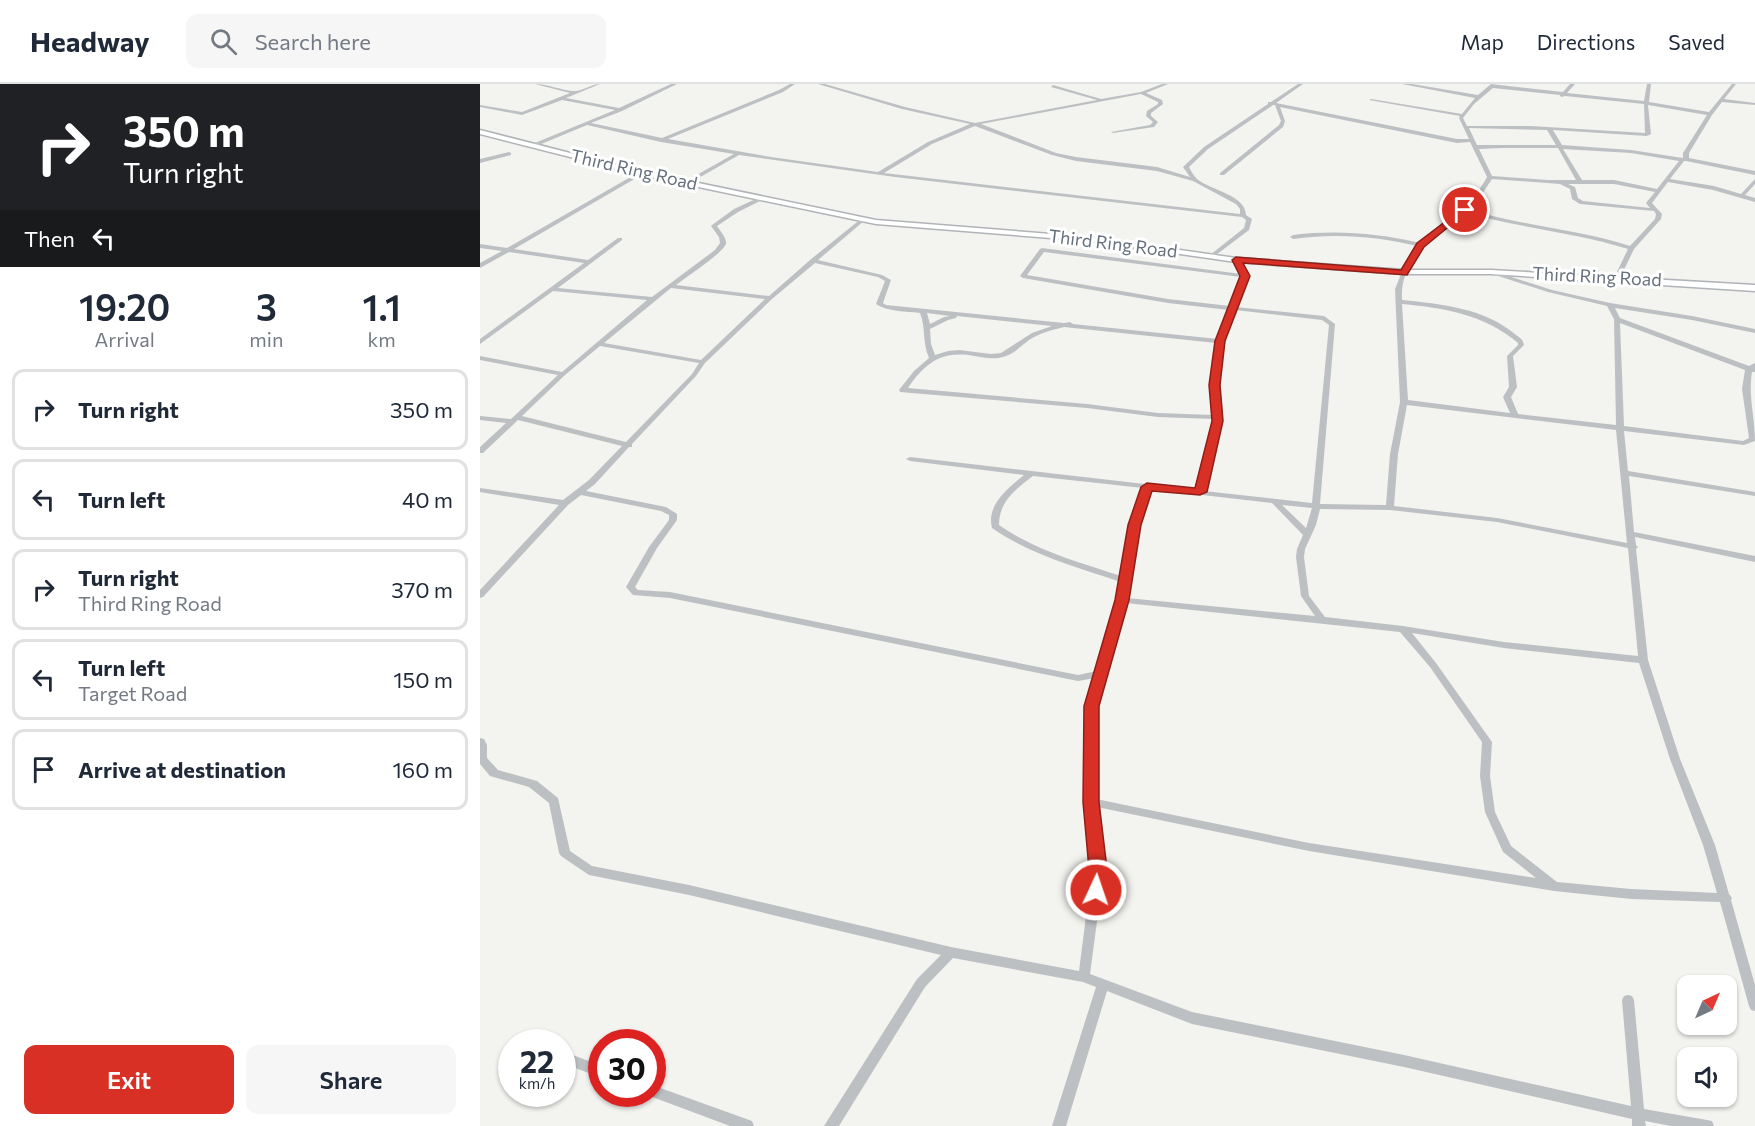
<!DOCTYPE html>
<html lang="en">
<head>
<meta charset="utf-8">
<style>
  :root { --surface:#fff; --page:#f6f6f7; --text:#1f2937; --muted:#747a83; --line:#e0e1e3; --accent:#d93025 }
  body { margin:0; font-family:Commissioner,sans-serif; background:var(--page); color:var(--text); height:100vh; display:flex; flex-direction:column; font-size:22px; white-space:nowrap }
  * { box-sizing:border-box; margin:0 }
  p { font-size:20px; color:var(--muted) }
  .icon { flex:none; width:33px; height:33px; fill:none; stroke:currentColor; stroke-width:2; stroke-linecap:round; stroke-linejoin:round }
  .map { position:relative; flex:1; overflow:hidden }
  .drawer { display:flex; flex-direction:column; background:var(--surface); width:480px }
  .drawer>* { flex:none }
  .guide { background:#202124; color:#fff; overflow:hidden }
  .needle { width:39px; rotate:44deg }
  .controls { position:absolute; left:1197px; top:891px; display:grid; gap:12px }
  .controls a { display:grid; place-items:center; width:60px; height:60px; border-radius:12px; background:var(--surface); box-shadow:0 2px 4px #0004; font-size:30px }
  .speed { position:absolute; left:18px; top:945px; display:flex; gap:12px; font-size:30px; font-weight:700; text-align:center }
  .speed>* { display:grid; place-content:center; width:78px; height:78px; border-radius:50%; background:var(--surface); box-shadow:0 2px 4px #0004; line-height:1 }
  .speed small { font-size:15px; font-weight:400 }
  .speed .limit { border:9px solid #d22; background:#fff; color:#111 }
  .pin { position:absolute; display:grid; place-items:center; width:51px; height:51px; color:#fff; margin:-26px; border:3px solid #fff; border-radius:50%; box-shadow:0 2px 6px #0007 }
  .me { position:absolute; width:66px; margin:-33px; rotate:3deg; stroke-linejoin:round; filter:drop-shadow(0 0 4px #0008) }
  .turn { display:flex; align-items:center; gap:21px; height:126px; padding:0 24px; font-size:27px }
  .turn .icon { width:78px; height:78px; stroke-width:2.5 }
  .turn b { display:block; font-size:42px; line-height:51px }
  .then { display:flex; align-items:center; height:57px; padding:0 24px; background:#0003; gap:12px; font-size:22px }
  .eta { display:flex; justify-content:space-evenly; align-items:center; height:102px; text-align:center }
  .eta b { font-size:36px; font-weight:600; line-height:42px }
  .action { display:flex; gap:12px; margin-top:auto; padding:12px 24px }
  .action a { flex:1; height:69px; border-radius:12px; background:var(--accent); color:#fff; font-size:24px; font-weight:600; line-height:69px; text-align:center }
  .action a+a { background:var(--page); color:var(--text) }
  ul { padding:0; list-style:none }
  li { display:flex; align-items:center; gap:18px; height:81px; margin:0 12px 9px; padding:0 12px; border:3px solid var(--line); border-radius:12px }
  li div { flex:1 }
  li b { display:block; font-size:22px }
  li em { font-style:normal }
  header { display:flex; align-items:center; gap:36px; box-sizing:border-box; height:84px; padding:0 30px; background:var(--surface); border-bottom:2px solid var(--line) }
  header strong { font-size:28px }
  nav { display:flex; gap:33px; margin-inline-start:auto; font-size:21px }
  .search { width:420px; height:54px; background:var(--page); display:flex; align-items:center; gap:15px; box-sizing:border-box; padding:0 21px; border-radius:12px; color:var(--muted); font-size:22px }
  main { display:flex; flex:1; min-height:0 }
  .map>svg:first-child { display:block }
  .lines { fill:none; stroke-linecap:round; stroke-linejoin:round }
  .secondary-casing { stroke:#b0b4b8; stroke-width:3 }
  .street { fill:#bdc0c3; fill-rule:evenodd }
  .secondary { fill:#fff; fill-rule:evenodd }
  .route { fill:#d93025; stroke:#8d1f18; stroke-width:1.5 }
  .labels { text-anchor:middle; stroke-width:6; stroke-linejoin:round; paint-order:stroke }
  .far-street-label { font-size:18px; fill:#66717d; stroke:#fff }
</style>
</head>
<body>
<header>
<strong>Headway</strong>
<div class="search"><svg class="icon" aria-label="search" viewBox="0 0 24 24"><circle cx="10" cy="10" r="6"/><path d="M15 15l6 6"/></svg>Search here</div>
<nav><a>Map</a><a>Directions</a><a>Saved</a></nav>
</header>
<main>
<section class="drawer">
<div class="guide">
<div class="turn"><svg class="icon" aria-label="right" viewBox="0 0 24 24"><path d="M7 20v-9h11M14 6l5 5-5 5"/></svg><div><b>350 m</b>Turn right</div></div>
<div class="then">Then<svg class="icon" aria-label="left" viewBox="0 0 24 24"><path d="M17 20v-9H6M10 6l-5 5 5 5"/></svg></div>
</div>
<div class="eta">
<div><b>19:20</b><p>Arrival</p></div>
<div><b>3</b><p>min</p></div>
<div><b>1.1</b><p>km</p></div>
</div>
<ul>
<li><svg class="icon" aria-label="right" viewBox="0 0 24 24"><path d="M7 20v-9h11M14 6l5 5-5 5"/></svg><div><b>Turn right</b></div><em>350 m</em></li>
<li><svg class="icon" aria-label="left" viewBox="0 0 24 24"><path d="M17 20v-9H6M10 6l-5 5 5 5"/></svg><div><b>Turn left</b></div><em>40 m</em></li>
<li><svg class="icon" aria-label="right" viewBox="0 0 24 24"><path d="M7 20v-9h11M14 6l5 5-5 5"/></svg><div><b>Turn right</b><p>Third Ring Road</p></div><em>370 m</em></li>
<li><svg class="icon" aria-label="left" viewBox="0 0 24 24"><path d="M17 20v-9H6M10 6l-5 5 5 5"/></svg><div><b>Turn left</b><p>Target Road</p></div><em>150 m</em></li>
<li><svg class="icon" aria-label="arrive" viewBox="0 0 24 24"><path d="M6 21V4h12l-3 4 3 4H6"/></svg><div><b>Arrive at destination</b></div><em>160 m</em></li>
</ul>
<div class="action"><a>Exit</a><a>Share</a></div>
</section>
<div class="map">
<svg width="1275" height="1042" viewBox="0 0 1275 1042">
  <rect width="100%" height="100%" fill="#f3f3f0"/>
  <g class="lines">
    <defs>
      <path id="secondary" d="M0 46 161 87 396 136 609 153 756 174 924 186H1011L1275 201V207L1011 190H924L756 178 609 157 396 140 161 91 0 50Z"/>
    </defs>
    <use href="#secondary" class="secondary-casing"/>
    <path class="street" d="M55 0C68 0 80 6 93 7 102 8 111 0 120 0L86 14 139 24 191 0H197L142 27 111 39 182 54 299 6 310 0H315L303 8 188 55 291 73 398 88 448 58 490 40 422 25 338 0H345L425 23 495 39 617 16 571 3 573 1 621 15 661 8 682 0H688L666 9 682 16 683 20 671 29V32L678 38 674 43 633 49 631 48 670 41 673 38 666 32 667 27 678 20V18L661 10 501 40 576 69 596 73 677 83 710 93 703 83 724 63 788 20V18H791L818 0H823L796 19 977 55H989L979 34 980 32 889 16 891 15 982 30 995 14 922 0H932L998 11 1011 0 1083 8 1090 0H1095L1087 9 1164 17 1167 0H1171L1169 18 1229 28 1252 0H1256L1244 15 1275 19V21L1242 18 1232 31 1209 69V74L1275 87V91L1206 77H1204L1190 95 1234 102 1261 110 1275 95V100L1265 111 1275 114V118L1233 106 1188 98 1172 119 1182 130 1181 135 1154 165 1140 194 1137 196 1134 194 1148 165C1094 148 1038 144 984 128 956 150 919 175 922 216 961 220 1005 224 1036 251 1041 254 1043 256 1044 261L1033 272 1037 303 1031 313 1038 330 1136 341 1134 235 1127 222 1068 208 1009 189V187H1013L1072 206 1130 219 1212 232 1275 245V249L1212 236 1135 224 1140 234 1269 282 1275 279V288H1272C1268 313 1275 332 1275 357L1264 361 1144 347 1148 387 1275 408V412L1149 392 1154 448 1275 472V478L1155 453 1156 461 1158 463 1156 465 1168 576 1200 675 1235 761 1249 810 1252 814 1251 816 1275 901V927L1271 926 1269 922 1240 818 1151 815 1074 807 829 767 617 723 624 785 610 890 712 928 924 971 1151 1022 1142 916 1144 912 1148 911 1152 912 1154 916 1164 1025 1227 1036 1232 1037 1234 1042H1191L1165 1037 1166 1042H1152V1035L924 983 712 940 627 907 586 1042H572L616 903 603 898 473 874 445 903 359 1042H344L437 895 461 871 209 811 109 791 81 772 79 769 69 719 49 703 10 692 0 680V654L4 655 7 661V674L18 686 57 697 78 714 90 767 112 782 209 801 471 863 599 887 612 785 606 718 607 622 615 594 598 597 190 514 153 511 146 503 169 463 189 436V431L181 427 101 411 88 421 3 513 0 514V506L79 421 0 408V404L83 416 109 396 142 362 38 336 3 369H0V363L26 339 0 336V332L31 335 78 291 0 276V272L82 288 167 216 73 207 0 260V255L104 179 29 168 0 184V179L22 167 0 164V160L27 164 161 87 163 88V90L34 165 108 176 138 154H142V156L78 204 172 213 235 166 240 159 239 153 231 142 232 141 254 125 280 113 282 114V116L258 128 237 142C240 147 247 154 246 160 243 169 205 194 196 201L289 212 330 176 382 134 384 135V137L338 176 402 191 411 196 403 219 406 221 584 239 590 238 593 240 738 255 749 226 688 219 543 194 540 192 560 165 562 164 761 190 753 176 758 175 768 192 756 223 844 232 855 240 840 420 906 421 910 370 920 318 915 205 924 183 937 162C896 152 855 149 813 155L810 153 813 151C856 146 897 149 940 159 962 134 991 124 1007 93L990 58 977 59 800 23 805 37 803 43 744 91H740V89L799 41 801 37 795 21H793L728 65 709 83C711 87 714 92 717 95 730 106 766 111 766 131L772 135 769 146 732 174 729 172 730 171 764 144 766 136 762 133 415 93 259 71 208 100 205 98 206 97 254 70 181 58 107 41 54 63H50V61L135 26 82 16 42 31 0 23V21L42 28 90 9ZM1013 4 1080 11V12L1082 13 1085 12 1164 20 1165 49 1051 42H987L983 34 994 20ZM1168 21 1227 31 1203 69V74L1151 66 1082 61 1073 46 1167 52 1171 50ZM495 42 572 71 596 77 677 87 713 97 756 120 760 125V130L404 89 452 60ZM989 44 1067 46 1076 61H997ZM1022 64H1078L1096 96H1068L1012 92 999 65ZM1083 65 1151 69 1199 77 1177 105 1134 96H1102ZM1012 95 1080 100 1090 105 1092 115 1100 120 1174 127 1176 130 1175 135 1150 162C1097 145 1041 142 988 125L998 116ZM1088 100H1134L1175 108 1166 119 1170 124 1103 117 1098 114 1095 103ZM564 168 761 193 750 222 688 215 547 191ZM335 179 398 193 405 197 396 220C407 228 426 227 440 229 446 244 442 258 449 274L434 287 419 306 420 308 607 324 678 333 733 335 717 406 430 373 426 375 430 377 544 391C528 404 506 421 512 444 551 471 596 483 641 498L638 516 617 587 598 591 190 508 158 506 155 503 177 464 197 436V430L186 423 106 407 115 400 149 363H152V360L216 292 225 279 292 215ZM191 204 285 215 221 276 124 259ZM922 220C964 224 1004 230 1038 259V261L1027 272 1029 303 1023 313 1030 329 928 316ZM755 226 842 236 849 241 832 419 724 407 741 337 739 301 743 257ZM447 229 470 232 464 233 450 240ZM477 232 572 242 552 249 521 269 511 270 479 266 468 267 455 271 451 260 450 245 468 236 476 234ZM1140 239 1265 286 1262 305 1269 354 1263 357 1144 342ZM584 243 736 259 731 301 733 331 678 329 607 320 428 304C445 279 462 266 494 272 505 274 516 276 526 272 535 269 542 261 549 256 560 249 572 246 584 243ZM120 262 219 279 212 290 146 358 42 332 85 291ZM927 321 1136 346 1147 459 1017 434 914 422 918 370ZM553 392 663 404 650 441 641 492C599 478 556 467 519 441 519 417 536 405 553 392ZM670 405 792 419 823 451 817 465 816 473 821 512 835 532 647 514 658 441ZM802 421 832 424 826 444ZM840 425 910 426 1017 438 1148 464 1158 572 1024 558 923 542 845 533 829 512 824 473 825 465 836 441ZM646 519 920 548 950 583 1002 658 1000 692 1005 728 1023 768 1056 794 829 759 616 715 617 622ZM932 549 1024 564 1159 579 1190 675 1223 761 1237 809 1151 805 1077 798 1031 762 1015 728 1010 692 1012 658 956 579Z
      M29 68 31 69V71L0 79V75Z
      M82 967 122 982V994L82 979Z
      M172 1001 272 1037 274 1042H250L167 1011V1010H172Z"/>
    <use href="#secondary" class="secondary"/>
  </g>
  <path class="route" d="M982 125 989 126 944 163 927 191 763 179 770 192 745 257 740 301 743 337 727 408 720 411 672 407 661 441 649 516 619 622V718L627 785 622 811 616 813 609 811 607 806 609 785 603 718 604 622 635 516 648 441 661 403 667 399 715 404 732 337 729 301 735 257 760 192 752 176 756 173 921 186 937 159Z"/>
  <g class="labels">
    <g class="far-street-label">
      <text transform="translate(154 86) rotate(13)" y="6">Third Ring Road</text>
      <text transform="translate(633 160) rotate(7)" y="6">Third Ring Road</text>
      <text transform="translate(1117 193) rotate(3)" y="6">Third Ring Road</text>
    </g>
  </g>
</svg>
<div class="controls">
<a><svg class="needle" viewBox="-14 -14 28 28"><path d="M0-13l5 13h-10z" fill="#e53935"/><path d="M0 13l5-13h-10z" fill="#747a83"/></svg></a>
<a><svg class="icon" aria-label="sound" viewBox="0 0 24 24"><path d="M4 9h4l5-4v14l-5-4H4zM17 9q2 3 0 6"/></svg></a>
</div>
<div class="speed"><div>22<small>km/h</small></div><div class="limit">30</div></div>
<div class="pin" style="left:985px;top:126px;background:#d93025"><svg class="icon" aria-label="arrive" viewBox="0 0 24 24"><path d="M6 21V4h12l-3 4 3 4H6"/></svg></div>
<svg class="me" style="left:616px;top:806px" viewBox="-20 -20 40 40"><circle r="17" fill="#d93025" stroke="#fff" stroke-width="3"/><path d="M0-11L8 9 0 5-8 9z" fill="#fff"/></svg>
</div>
</main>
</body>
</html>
